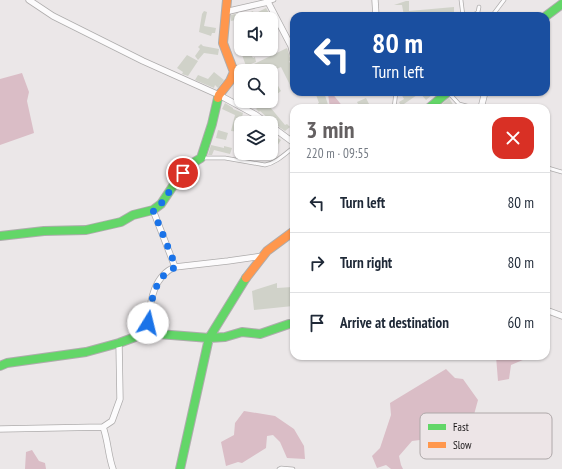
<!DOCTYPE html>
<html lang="en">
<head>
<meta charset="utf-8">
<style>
  :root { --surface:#fff; --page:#f6f6f7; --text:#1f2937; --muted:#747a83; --line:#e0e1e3; --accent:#646061 }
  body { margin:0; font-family:"PT Sans Narrow",sans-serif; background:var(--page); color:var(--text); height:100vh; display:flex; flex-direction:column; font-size:15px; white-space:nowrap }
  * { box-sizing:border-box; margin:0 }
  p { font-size:13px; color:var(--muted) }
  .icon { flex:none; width:22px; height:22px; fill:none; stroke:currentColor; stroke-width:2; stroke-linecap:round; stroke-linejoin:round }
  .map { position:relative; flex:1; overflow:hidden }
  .side { position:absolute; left:290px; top:104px; width:260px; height:256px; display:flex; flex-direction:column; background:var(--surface); border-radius:12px; box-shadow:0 1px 3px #0004 }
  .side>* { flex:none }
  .top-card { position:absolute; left:290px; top:12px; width:260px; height:84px; border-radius:12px; box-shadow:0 1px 3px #0004; background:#1a4fa0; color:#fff; overflow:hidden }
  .fabs { position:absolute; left:234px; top:12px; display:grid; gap:8px }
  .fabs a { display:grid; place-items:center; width:44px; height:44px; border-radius:8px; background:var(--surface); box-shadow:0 1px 3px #0004; font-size:20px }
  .pin { position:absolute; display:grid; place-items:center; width:34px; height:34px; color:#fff; margin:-17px; border:2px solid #fff; border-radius:50%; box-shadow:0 1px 4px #0007 }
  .me { position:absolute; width:44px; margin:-22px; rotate:9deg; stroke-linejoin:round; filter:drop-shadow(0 0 3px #0008) }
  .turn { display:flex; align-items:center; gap:14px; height:84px; padding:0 16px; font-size:18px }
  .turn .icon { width:52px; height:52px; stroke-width:2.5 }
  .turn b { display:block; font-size:28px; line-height:34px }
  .round { display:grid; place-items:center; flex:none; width:42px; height:42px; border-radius:12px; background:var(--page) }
  .summary { display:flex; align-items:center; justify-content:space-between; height:68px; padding:0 16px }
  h1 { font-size:24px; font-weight:800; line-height:30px; color:var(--accent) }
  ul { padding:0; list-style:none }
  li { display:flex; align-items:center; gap:12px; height:60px; padding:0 16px; border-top:1px solid var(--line) }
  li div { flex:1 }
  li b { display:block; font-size:15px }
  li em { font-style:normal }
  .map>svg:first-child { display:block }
  .forest { fill:#dabdc6 }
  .building { fill:#d0d2c9 }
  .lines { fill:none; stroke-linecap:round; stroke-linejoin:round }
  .lane-casing { stroke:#aeacac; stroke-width:4.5 }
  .street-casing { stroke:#aeacac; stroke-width:7 }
  .fast-casing { stroke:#aeacac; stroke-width:10 }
  .slow-casing { stroke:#aeacac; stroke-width:10 }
  .lane { stroke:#fcfbfc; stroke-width:3 }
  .street { stroke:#fcfbfc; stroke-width:5.5 }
  .fast { stroke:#63d668; stroke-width:8 }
  .slow { stroke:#ff974d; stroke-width:8 }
  .route { stroke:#1a73e8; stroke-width:7; stroke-dasharray:0 12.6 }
  .key { fill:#ede5e7; stroke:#aea8a9; stroke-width:1 }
  .key-label { font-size:11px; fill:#1b1819 }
</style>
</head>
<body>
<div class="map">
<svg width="562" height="469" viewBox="0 0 562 469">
  <rect width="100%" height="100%" fill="#ebe7e8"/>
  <path class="forest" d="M22 73 29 92 27 101 34 133 0 145V79Z
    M331 92 344 108H330L328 94Z
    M496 356H532L511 365 509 379 498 381Z
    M446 369 455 378 463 379 478 400 472 422 479 446 472 449 464 441 454 445 446 453 439 442 420 440 412 441 399 456 401 465 403 469H391L386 465 377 468 372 456 380 448 391 415 390 403Z
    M244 411 275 416 294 429 304 446 305 459 287 458 280 442 273 435 267 436 266 448 242 463 238 462 226 466 221 442 234 435 235 423Z
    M32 450 39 461 45 463 46 469H25L26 452Z"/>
  <path class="building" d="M406 1H409V11L454 7V14L437 15V16H416V15L404 16 402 5H394Z
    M266 8 269 13 249 17 248 13 253 11 254 14Z
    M204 11 207 12 204 26 216 28 215 33H212L211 36 199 32 202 14Z
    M239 13 240 19 231 21V15Z
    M241 43V49H245L246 52 249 51 253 58 255 57 256 62 246 66 241 52V56L236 45Z
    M201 44 203 46 219 49 218 55 204 53 198 60 195 56 200 49 198 47Z
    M287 48 291 61H289L293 70H292L294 75V93L281 67 272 71H258L254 64Z
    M187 55 198 61 188 76 182 74 183 72 177 68Z
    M214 72 224 80 218 88 215 85 214 88 195 80 198 75 208 79Z
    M277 84 281 91 276 95 272 88Z
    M315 92H324L329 108H320L318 103H319Z
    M400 92H429L432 95 426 100 420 93 401 106 399 102 404 99Z
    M366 98 369 104 367 105 368 107 365 108H360L357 102Z
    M449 98 454 106 451 108H443L441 105Z
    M265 101 285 125 287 124 290 127 285 131 279 127 273 119 271 121 260 111 259 112 256 109Z
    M225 103 233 108V109L243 113 241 121V132L231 131 235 115 222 109Z
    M218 130 228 133 226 140 216 138Z
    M271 134 281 140 277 146 271 143Z
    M211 145 224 148V146L232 148 230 154 214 150 212 155H208Z
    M261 153H271L270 160 260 158Z
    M277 283V288L292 287 293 306 254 310 252 291Z"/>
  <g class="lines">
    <defs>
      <path id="lane" d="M461 0 463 16
        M268 2 274 0
        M472 16 478 12 479 7
        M492 16 504 0
        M271 81 272 80
        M448 92 459 104 474 108
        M394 108 396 92
        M201 158H225L265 165C276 163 285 154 294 147
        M546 166 548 168 562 172
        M279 469 281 468 293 469"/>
      <path id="street" d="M29 0 53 16 143 61 219 95 256 115 267 123
        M375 0 376 16
        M225 12 268 2 291 46 294 58
        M481 108 485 92
        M271 126 294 143
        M153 210 175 267
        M546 310 562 316
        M146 333C150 310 150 277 175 267L228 261 263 256
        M103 427C108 440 108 455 113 469
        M0 429 103 427 112 421 120 399 119 343"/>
      <path id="fast" d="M546 16 562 4
        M429 108 448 92
        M0 236 44 231 86 230 121 222 133 215 153 210 161 204 175 183 191 164 201 158 212 124 218 98
        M0 366 7 363 86 352 119 343 146 333 209 338 225 337 242 332 260 334 289 324H294
        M180 469 209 338 246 278"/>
      <path id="slow" d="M218 98 219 95 230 81 234 72 223 43 227 0
        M246 278 267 251 294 231"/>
    </defs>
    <use href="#lane" class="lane-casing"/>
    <use href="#street" class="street-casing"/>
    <use href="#fast" class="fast-casing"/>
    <use href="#slow" class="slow-casing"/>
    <use href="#lane" class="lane"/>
    <use href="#street" class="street"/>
    <use href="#fast" class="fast"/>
    <use href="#slow" class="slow"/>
  </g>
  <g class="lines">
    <path class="route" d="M148 323C151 302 154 276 176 267L153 210 161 204 175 183 183 173"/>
  </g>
  <rect x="420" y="413" width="132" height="46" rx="6" class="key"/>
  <rect x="428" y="424" width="18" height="6" fill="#63d668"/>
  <rect x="428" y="442" width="18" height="6" fill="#ff974d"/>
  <g class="key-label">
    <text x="453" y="431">Fast</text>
    <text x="453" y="449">Slow</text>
  </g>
</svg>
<div class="fabs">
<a><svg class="icon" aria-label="sound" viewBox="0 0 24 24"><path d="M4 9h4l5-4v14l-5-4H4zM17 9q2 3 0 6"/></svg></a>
<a><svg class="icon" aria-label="search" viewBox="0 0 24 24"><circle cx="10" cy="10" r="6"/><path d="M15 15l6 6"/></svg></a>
<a><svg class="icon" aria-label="layers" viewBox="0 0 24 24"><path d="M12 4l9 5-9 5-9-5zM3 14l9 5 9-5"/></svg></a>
</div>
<div class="pin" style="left:183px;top:173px;background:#d93025"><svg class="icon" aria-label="arrive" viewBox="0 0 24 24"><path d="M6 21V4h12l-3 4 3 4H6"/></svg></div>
<svg class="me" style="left:148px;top:323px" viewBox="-20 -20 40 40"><circle r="19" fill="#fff"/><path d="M0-13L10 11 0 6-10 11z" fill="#1a73e8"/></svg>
<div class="top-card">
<div class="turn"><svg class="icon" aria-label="left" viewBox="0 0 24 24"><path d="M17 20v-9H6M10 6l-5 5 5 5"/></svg><div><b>80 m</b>Turn left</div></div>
</div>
<section class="side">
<div class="summary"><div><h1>3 min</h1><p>220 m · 09:55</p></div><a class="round" style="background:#d93025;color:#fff"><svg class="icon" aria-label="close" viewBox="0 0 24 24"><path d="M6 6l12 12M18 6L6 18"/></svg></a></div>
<ul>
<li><svg class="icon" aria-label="left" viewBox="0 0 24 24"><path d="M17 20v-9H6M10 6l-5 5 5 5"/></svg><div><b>Turn left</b></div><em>80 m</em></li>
<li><svg class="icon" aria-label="right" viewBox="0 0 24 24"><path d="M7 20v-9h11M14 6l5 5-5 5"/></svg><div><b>Turn right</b></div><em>80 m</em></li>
<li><svg class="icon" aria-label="arrive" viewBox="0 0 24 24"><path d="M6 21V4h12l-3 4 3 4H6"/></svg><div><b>Arrive at destination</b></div><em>60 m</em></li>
</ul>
</section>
</div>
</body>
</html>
